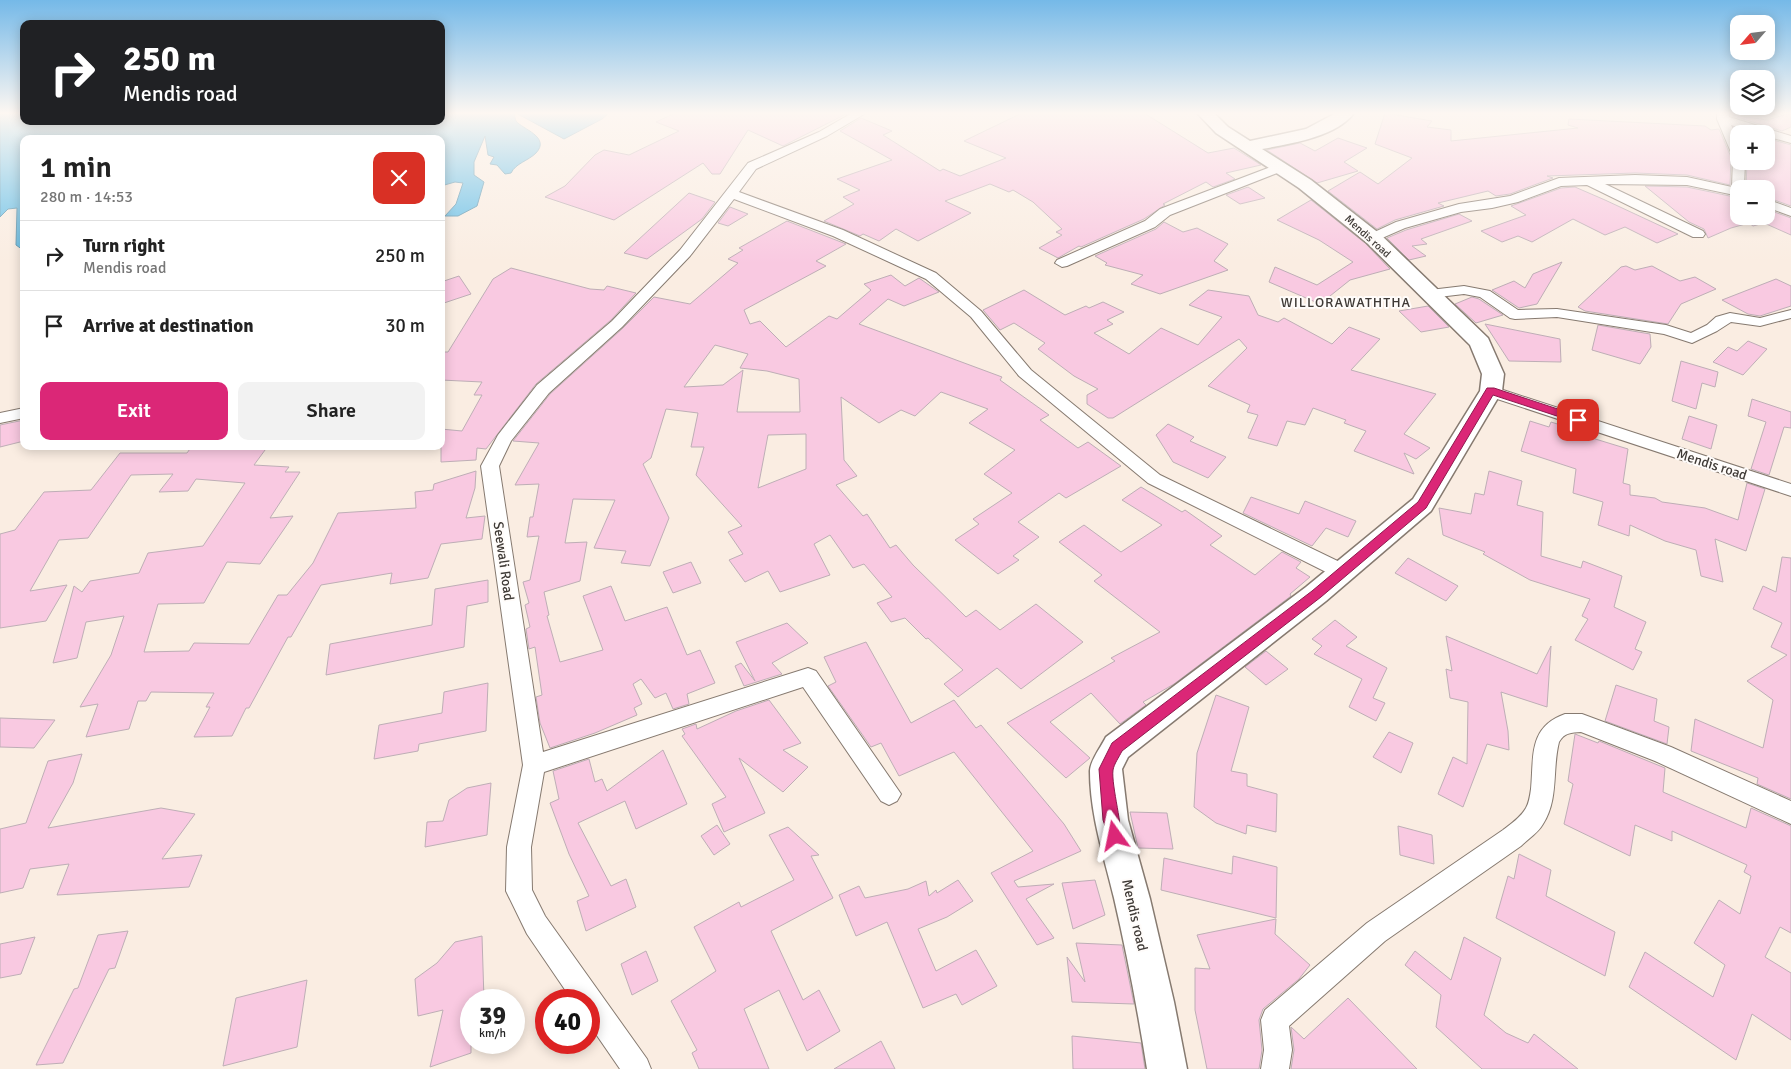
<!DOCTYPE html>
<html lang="en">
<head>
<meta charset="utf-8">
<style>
  :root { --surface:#fff; --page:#f2f2f2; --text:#222; --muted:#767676; --line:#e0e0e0; --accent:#db2777 }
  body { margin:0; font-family:Signika,sans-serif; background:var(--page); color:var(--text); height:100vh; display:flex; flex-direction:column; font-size:19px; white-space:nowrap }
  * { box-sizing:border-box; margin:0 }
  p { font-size:16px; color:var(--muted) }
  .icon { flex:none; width:28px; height:28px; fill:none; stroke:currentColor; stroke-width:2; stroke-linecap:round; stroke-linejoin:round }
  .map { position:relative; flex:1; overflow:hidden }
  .side { position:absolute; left:20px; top:135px; width:425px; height:315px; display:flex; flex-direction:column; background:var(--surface); border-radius:10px; box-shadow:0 2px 12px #0003 }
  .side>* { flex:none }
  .guide { position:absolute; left:20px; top:20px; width:425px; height:105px; border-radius:10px; box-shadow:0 2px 12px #0003; background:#202124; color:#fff; overflow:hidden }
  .needle { width:32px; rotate:242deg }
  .fabs { position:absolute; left:1730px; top:15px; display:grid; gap:10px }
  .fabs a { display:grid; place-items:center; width:45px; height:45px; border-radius:10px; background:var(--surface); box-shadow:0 2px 12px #0003; font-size:25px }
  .speed { position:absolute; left:460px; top:989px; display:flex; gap:10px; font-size:25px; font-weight:700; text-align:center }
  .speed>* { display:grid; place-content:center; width:65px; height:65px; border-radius:50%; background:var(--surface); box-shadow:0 2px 12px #0003; line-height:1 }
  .speed small { font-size:12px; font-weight:400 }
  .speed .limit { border:8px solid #d22; background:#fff; color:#111 }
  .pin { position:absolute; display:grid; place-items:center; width:42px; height:42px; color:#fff; margin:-21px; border-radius:10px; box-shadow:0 2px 8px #0006 }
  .me { position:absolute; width:55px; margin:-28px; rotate:348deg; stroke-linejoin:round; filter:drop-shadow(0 0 4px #0008) }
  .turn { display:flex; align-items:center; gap:18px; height:105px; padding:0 20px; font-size:22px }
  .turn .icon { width:65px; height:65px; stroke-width:2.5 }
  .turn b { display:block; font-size:35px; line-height:42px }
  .round { display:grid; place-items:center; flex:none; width:52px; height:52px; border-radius:10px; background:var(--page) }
  .head { display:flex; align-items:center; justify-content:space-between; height:85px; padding:0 20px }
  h1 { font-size:30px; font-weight:600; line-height:38px }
  .action { display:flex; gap:10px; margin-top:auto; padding:10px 20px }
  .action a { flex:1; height:58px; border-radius:10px; background:var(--accent); color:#fff; font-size:20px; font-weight:600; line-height:58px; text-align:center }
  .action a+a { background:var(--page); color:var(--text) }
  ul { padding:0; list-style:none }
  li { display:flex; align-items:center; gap:15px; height:70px; padding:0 20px; border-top:1px solid var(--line) }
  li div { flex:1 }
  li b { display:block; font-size:19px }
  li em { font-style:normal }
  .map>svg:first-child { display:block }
  .water { fill:#68c0e8; stroke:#5c98b3 }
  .building { fill:#f9c9e1; stroke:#beaeb6; fill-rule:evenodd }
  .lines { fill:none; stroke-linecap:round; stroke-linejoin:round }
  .street-casing { stroke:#867a70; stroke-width:2 }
  .secondary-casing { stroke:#867a70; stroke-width:3 }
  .street { fill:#fff; fill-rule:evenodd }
  .secondary { fill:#fff; fill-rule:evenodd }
  .route { fill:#db2777; stroke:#8e194d }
  .labels { text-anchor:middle; stroke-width:4; stroke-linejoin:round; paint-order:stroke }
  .far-street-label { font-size:11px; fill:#3f3a36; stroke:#fffcfa }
  .far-quarter-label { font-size:14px; letter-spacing:1px; fill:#3f3a36; stroke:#fffcfa }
  .street-label { font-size:14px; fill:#3f3a36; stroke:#fffcfa }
</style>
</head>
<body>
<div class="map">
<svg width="1791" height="1069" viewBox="0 0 1791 1069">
  <rect width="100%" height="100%" fill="#faede2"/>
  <path class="water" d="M0 113H24V121H441V113H514C515 116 515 119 516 121 522 129 551 137 536 153 528 161 516 163 511 173L505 174 497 165 490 164 494 157 488 155 485 136 474 162V175L484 182 477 206 458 216H445L456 204 463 183 455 182 441 186V139H24L23 250 16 245 17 208 8 209 0 217Z
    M516 113H609L602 119 564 139Z"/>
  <path class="building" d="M675 113H848L783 146 748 130 720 174H712L703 163 614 220 545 197 565 186 595 155 604 150 629 155 679 131 656 122Z
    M1022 113H1144L1208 153 1234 148 1261 165 1226 173 1235 179 1213 187 1206 182 1163 204 1165 205 1144 219 1081 247 1079 246 1058 258 1039 248 1062 235 1056 232 1062 229 1033 202 1013 190 1009 192 990 184 945 201 971 213 918 241 896 229 879 241 863 234 860 236 824 221 854 204 843 197 860 190 837 179 892 160 840 131 861 118 892 131 883 135 940 171 943 169 960 176 1006 158 964 141Z
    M1385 113 1432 121 1427 127 1451 130V141L1578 128 1568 125 1569 119 1705 126 1711 130 1719 129 1731 157 1730 185 1687 175 1635 173 1547 176 1553 178 1510 194 1496 196 1488 191 1438 203 1444 206 1395 220 1377 229 1328 191 1360 172 1378 184 1412 158 1375 144Z
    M1791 113V127L1782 131 1733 116V115L1767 120Z
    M1338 138 1367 148 1344 162 1358 171 1317 183 1267 150 1300 143 1315 151Z
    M1766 138 1791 145V206L1766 197V189H1746L1747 161H1766Z
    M1645 186 1687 187 1739 198V216H1766V209L1791 218V235L1764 223 1753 226 1749 223 1731 228 1708 238 1704 229 1689 222Z
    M1248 187 1265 198 1240 204 1226 195Z
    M1575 187 1605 200 1678 234 1657 243 1625 227 1605 235 1573 219 1532 242 1518 236 1502 242 1481 231 1526 215 1511 206 1561 188Z
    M689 193 715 202 702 219 647 259 624 253Z
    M1311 200 1365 243 1390 269 1350 280 1320 304 1269 282 1275 267 1317 285 1353 262 1319 240 1277 220Z
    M730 207 748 214 728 226 718 223Z
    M1459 214 1472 221 1421 239 1427 244 1412 246 1426 256 1409 260 1387 238 1406 230Z
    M787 221 846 244 816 261 826 266 744 310 750 324 760 321 786 347 829 316 837 319 871 290 864 284 891 275 905 286 919 278 939 292 904 306 888 299 859 324 1002 377 1000 380 1049 415 1040 420 1078 448 1088 442 1121 466 1066 498 1059 493 1018 522 1039 537 1013 556 1019 560 998 574 955 540 979 524 973 519 1012 493 984 474 1015 450 969 423 988 409 941 392 915 416 901 410 879 423 841 397 844 460 857 476 836 485 863 516 867 514 890 548 896 545 913 565 966 617 976 610 1000 630 1036 604 1083 642 1021 689 997 668 958 697 944 684 963 670 928 638 926 639 905 618 891 622 877 603 892 597 864 564 853 568 830 535 814 544 830 575 780 592 768 571 745 582 729 560 743 554 728 532 742 526 696 475 704 447H691L698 413 666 409 651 458 643 464 669 518 650 566 621 563 626 551 594 548 615 500 573 499 565 543 587 542 580 581 544 592 549 615 547 616 560 662 603 650 583 596 611 586 625 621 667 607 687 655 700 650 715 683 687 694 689 704 673 709 666 693 655 698 641 679 633 684 642 704 634 708 637 715 595 733 550 748 540 723 536 697 542 695 535 647 529 649 526 629 530 627 525 605 529 603 523 582 530 580 539 536 527 537 530 517H533L539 484 515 485 539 443 513 441 550 394 623 328 654 297 690 304 738 263 728 259 743 250 739 248ZM715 345 748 354 740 368 767 371 799 379 800 412H737L743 370 723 385 684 387ZM806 434V469L758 488 768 435Z
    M1164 222 1183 232 1197 228 1228 244 1214 261 1228 270 1160 294 1131 284 1143 275 1105 265 1107 263 1095 256 1156 229Z
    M1562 262 1537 304 1519 308 1492 290 1514 281 1525 288 1533 274Z
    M1626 266 1635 270 1652 266 1680 281 1695 277 1716 289 1681 304 1668 324 1585 311 1578 307 1621 267Z
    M511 268 590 289 604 290 607 286 636 293 611 320 536 384 486 449 477 448 476 460 441 462V429L462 431 482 395H474L482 382 441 380V352H448L493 279Z
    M459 276 471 294 441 304V282Z
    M1776 279 1791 286V306L1760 316 1748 314 1722 300Z
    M1024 290 1065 315 1086 306 1089 308 1103 302 1124 312 1107 320 1113 324 1094 333 1129 354 1161 328 1198 345 1222 317 1189 305 1208 290 1249 296 1258 315 1278 322 1284 318 1332 344 1349 327 1380 339 1351 370 1436 394 1404 434 1430 448 1416 459 1404 453 1414 474 1354 451 1366 431 1344 423 1346 420 1313 408 1305 425 1287 421 1277 446 1248 438 1258 415 1247 412 1250 405 1208 386 1247 348 1239 339 1113 418H1108L1087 404V395L1098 389 1074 376 1038 349 1045 343 1014 323 1000 330 983 310Z
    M1472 297 1479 299 1503 315 1476 323 1455 304Z
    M1428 306 1449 327 1421 332 1399 311Z
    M1485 324 1560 339 1561 362 1509 361Z
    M1598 325 1650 334 1651 347 1640 364 1592 350Z
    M1748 341 1767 349 1743 375 1713 362 1728 347 1737 351Z
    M1681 361 1718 372 1715 387 1702 383 1696 409 1672 401Z
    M1752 399 1791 412V428L1784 427 1769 475 1751 469 1766 422 1748 416Z
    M1689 416 1717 425 1711 449 1682 439Z
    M24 420V441L0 447V425Z
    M1530 421 1549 427 1551 422 1580 431 1579 434 1628 449 1623 483 1630 485V495L1655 498 1662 502 1705 508 1738 520 1747 483 1765 489 1746 551 1715 539 1723 582 1701 576 1696 550 1665 541 1630 525 1629 536 1598 525 1603 502 1573 493 1576 469 1521 451Z
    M1168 424 1194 437 1190 441 1226 457 1208 478 1173 462 1156 435Z
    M192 446H268L254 465 289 467 285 472H300L270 518 293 516 260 564 227 562 204 603 158 604 144 652 189 651 194 643 249 644 278 595H287L313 563 338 513 416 508 415 492 433 490 434 484 476 471 475 488 466 518 485 516 482 539 441 544 428 578 390 584 392 573 321 585 291 637H288L249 708H246L232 736 194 737 210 707H206L214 693 151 692 146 701H138L129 729 86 737 98 704 80 707 111 655 124 616 86 622 77 658 53 663 74 586 82 592 90 581 139 573 148 553 203 546 245 483 196 479 188 491 159 492 173 474 131 475 88 538 59 540 30 591 67 585 46 621 0 628V534L15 530 44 492 91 490 120 453H187Z
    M1489 471 1522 481 1517 505 1543 512 1541 556 1581 568 1583 561 1622 576 1614 607 1646 622 1635 649 1642 652 1633 670 1575 640 1588 619 1582 616 1590 599 1530 580 1483 554 1485 552 1443 535 1439 508 1471 514 1475 493 1484 495Z
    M1141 487 1182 512 1185 510 1222 536 1210 545 1255 575 1282 552 1301 562 1296 568 1310 577 1290 594 1291 596 1174 684 1143 702 1146 705 1120 724 1091 693 1050 722 1090 758 1066 778 1007 723 1115 661 1111 658 1160 632 1094 581 1102 575 1059 542 1084 525 1121 552 1162 525 1122 500Z
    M1251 497 1299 514 1305 501 1356 521 1348 537 1326 528 1312 546 1243 513Z
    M1782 557 1791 558V799L1757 784 1758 778 1691 751 1695 719 1763 748 1773 700 1747 681 1787 655 1771 647 1782 623 1753 609 1763 586 1776 592Z
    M1408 558 1458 586 1446 601 1395 573Z
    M691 562 701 583 673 593 663 572Z
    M488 580V602L467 606 464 647 326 675 330 644 432 625 435 589Z
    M1335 620 1357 637 1346 646 1387 668 1373 698 1385 703 1376 721 1349 707 1362 679 1314 654 1322 646 1312 639Z
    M787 623 808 643 772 663 782 674 744 686 735 666 741 663 755 681 736 642Z
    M1446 636 1537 674 1551 646 1547 707 1501 692 1508 731 1509 750 1487 744 1463 807 1438 794 1453 757 1467 764 1468 702 1450 698 1446 669 1452 671Z
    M866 642 911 723 954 700 976 728 981 725 1064 824 1081 851 1014 881 1018 887 1054 884 1026 899 1054 938 1037 945 991 873 1033 851 954 752 899 776 881 743 871 747 828 686 836 682 824 657Z
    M1266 651 1288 669 1266 685 1245 667Z
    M488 683 486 731 419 744 418 751 374 759 379 725 442 713 444 692Z
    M1616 685 1657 699 1654 721 1669 727 1667 744 1605 721Z
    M1216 695 1249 707 1231 771 1247 774V786L1277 794 1276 832 1247 825 1246 834 1216 823 1194 807 1197 753Z
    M769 700 801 743 783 750 808 767 783 792 739 758 765 813 724 832 712 804 726 797 682 736 685 734 682 729 696 724 697 729 736 711Z
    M0 718 55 720 34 748 0 747Z
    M1389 732 1413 743 1401 773 1373 757Z
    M1575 734 1598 743 1599 741 1665 768 1663 792 1746 828 1751 808 1791 826V933L1780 927 1765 957 1791 973V1040L1752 1014 1736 1060 1629 987 1645 952 1713 997 1725 965 1694 943 1719 900 1740 914 1751 876 1744 872 1747 865 1672 831V841L1635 825 1630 856 1564 824 1573 784 1568 781Z
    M663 750 687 804 636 829 625 801 578 823 611 886 626 879 636 907 586 931 577 901 589 896 569 854 550 803 559 799 553 771 589 759 595 782 602 779 607 791Z
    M82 754 73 783 48 828 161 808 195 814 162 859 202 855 189 887 57 895 69 864 30 869 23 888 0 893V829L26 823 48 761Z
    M491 783 487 835 425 847 427 822 443 821 449 800 467 788Z
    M1130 812 1167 813 1173 849 1138 848Z
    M717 825 730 844 714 855 701 836Z
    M1398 826 1432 835 1434 864 1400 855Z
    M788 827 819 855 811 856 833 898 771 931 803 1000 819 990 840 1031 807 1051 779 990 744 1009 769 1069H699L692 1053 697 1050 671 1001 716 971 694 927 739 902 741 907 794 880 769 835Z
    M1519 854 1551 870 1546 896 1615 932 1605 976 1496 918 1508 876 1514 879Z
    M1233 856 1277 867 1276 918 1161 890 1164 858 1232 874Z
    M958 880 973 901 947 917 918 929 936 971 976 950 997 986 962 1005 956 994 923 1008 887 922 856 936 839 895 859 886 865 898 908 889 926 881 929 896 936 890 937 893Z
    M1095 880 1105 915 1073 929 1062 883Z
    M1276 919 1275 934 1310 965 1299 979 1263 1009 1259 1020 1262 1050 1259 1069H1207L1195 1010V968L1210 969 1197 935Z
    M128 931 115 968 109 969 63 1063 36 1065 74 989 78 988 98 935Z
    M482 936 484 1000H471V1053L430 1067 443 1010 418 1016 415 979 437 963 455 942Z
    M35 937 21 974 0 978V944Z
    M1464 937 1501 958 1484 1015 1506 1033 1528 1043 1534 1034 1578 1069H1482L1436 1027 1441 995 1405 965 1415 951 1451 980Z
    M1076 943 1122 945 1134 1004 1072 1002 1067 957 1085 982Z
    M646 951 658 981 632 995 621 964Z
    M307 980 297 1047 223 1066 236 998Z
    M1348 998 1417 1069H1291L1294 1050 1291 1027 1304 1039Z
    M1072 1036 1141 1043 1145 1069H1073Z
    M881 1041 895 1069H834Z"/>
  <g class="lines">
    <defs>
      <path id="street" d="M852 113H866L827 136 756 169 739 192 843 230 936 273 981 311 1031 370 1160 475 1350 567 1353 572 1350 577 1343 579 1336 577 1148 483 1019 376 971 317 926 279 833 236 734 199 690 256 622 327 549 393 511 441 499 466 543 752 808 668 816 671 901 794 897 801 889 805 881 801 803 687 544 772 531 847 532 890 545 916 647 1059 651 1069H620L589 1024V1000H572L527 934 506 891 507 847 523 765 481 466 498 435 537 385 612 321 680 250 748 163 819 132Z
        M1717 113H1729V117L1791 136V143L1766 136V134H1759L1731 125 1739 143V161H1745L1744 189H1739V196L1687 185 1605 184 1703 231 1705 234 1703 237H1693L1587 185 1561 186 1518 202 1492 208 1461 212 1405 228 1373 242 1366 238 1368 235 1396 222 1459 204 1510 196 1559 178 1635 175 1687 177 1732 187 1733 157 1717 119Z
        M1281 163 1285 164 1287 167 1285 170 1170 215 1155 227 1067 266 1062 267 1055 263 1057 260 1145 221 1160 209Z
        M1766 199 1791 208V216L1766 207Z
        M1464 286 1490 291 1518 310 1557 309 1666 325 1691 333 1707 325 1716 317 1730 313 1760 318 1791 310V318L1760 326 1731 322 1717 331 1692 343 1664 334 1557 317 1515 319 1510 318 1480 297 1464 294 1430 298 1425 297 1423 294 1425 291 1430 290Z
        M1491 386 1791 484V496L1485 395 1483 391 1485 387Z
        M24 408V418L0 423V413Z
        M1565 714H1582L1671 747 1791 801V824L1655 761 1581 732C1571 733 1565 732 1559 742 1552 769 1559 799 1543 824 1538 833 1528 839 1521 846L1385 941 1289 1026 1292 1050 1289 1069H1261L1264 1050 1261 1020 1265 1010 1367 923 1503 830C1511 824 1521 817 1526 808 1529 803 1530 796 1531 789 1534 757 1528 727 1565 714Z"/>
      <path id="secondary" d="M1197 113H1214L1228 127 1250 141 1306 129 1336 113H1354C1336 137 1289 144 1262 149L1311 180 1380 234 1488 338 1504 374 1502 391 1431 511 1326 601 1128 757 1122 769 1128 820 1150 899 1174 1002 1187 1069H1147C1138 1012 1127 954 1114 898 1104 856 1090 815 1090 771 1090 761 1101 747 1106 737L1306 587 1413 499 1480 391 1482 374 1470 345 1366 242 1299 188 1216 133Z"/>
    </defs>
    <use href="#street" class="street-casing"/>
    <use href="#secondary" class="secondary-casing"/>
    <use href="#street" class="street"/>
    <use href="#secondary" class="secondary"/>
  </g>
  <linearGradient id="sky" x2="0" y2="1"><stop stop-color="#75b9e8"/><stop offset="0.43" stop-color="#fdf7f2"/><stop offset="1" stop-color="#fdf7f2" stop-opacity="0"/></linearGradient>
  <rect width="1791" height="263" fill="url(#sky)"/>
  <path class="route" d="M1487 388H1494L1582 417 1584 420 1582 422H1575L1493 395 1426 508 1321 597 1122 751C1119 757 1114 764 1113 770 1111 785 1124 831 1120 840L1115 842 1110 840 1103 820 1099 769 1112 743 1312 591 1418 502Z"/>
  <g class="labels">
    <g class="far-street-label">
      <text transform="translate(1368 236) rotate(42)" y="4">Mendis road</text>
    </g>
    <g class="far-quarter-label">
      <text x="1346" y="307">WILLORAWATHTHA</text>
    </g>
    <g class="street-label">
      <text transform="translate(1712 464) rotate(18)" y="5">Mendis road</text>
      <text transform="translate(504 561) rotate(82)" y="5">Seewali Road</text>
      <text transform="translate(1135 915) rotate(77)" y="5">Mendis road</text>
    </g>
  </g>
</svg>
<div class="fabs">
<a><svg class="needle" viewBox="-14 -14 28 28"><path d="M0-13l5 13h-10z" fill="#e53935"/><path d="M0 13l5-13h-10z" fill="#767676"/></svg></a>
<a><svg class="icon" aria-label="layers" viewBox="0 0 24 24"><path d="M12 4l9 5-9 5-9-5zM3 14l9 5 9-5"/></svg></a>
<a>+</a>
<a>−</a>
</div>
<div class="speed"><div>39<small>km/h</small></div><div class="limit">40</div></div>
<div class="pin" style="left:1578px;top:420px;background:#d93025"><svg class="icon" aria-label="arrive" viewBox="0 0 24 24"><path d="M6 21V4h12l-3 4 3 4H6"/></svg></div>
<svg class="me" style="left:1115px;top:836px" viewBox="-20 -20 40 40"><path d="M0-17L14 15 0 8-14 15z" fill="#db2777" stroke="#fff" stroke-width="4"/></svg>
<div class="guide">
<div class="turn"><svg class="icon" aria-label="right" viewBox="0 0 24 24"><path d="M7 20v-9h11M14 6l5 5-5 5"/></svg><div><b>250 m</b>Mendis road</div></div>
</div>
<section class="side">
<div class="head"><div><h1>1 min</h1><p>280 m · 14:53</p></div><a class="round" style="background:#d93025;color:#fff"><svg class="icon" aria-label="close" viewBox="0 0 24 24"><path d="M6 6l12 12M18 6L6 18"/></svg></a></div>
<ul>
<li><svg class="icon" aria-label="right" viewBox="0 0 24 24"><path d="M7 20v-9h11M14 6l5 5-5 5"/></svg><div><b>Turn right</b><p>Mendis road</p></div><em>250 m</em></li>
<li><svg class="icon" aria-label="arrive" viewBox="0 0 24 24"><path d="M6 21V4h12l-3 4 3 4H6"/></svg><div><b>Arrive at destination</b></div><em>30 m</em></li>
</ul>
<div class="action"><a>Exit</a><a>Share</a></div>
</section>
</div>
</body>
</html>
